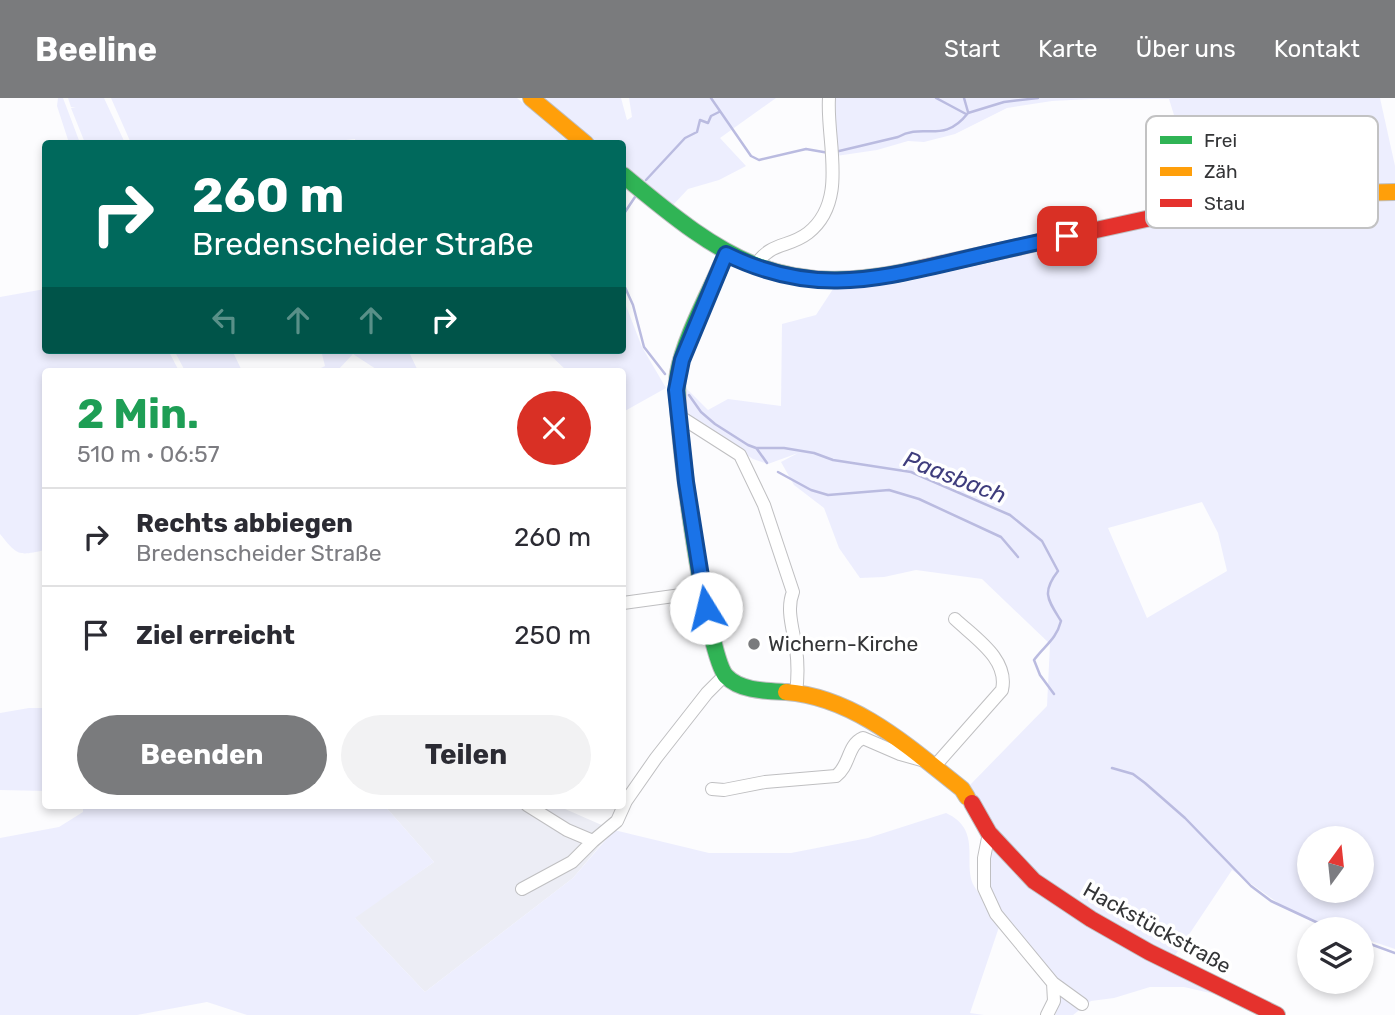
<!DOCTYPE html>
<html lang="de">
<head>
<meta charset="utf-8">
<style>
  :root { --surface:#fff; --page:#f2f2f3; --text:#2b2b33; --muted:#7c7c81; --line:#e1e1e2; --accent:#7a7b7d }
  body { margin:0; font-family:Rubik,sans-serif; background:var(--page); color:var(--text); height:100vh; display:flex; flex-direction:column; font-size:26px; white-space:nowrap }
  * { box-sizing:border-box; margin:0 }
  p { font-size:23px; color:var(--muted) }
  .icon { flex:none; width:38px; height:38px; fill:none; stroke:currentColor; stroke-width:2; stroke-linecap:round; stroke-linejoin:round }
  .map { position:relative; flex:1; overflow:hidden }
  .details { position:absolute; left:42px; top:270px; width:584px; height:441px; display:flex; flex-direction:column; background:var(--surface); border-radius:7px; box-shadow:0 4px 10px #0003 }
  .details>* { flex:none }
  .banner { position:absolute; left:42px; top:42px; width:584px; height:214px; border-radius:7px; box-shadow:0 4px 10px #0003; background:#00695c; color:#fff; overflow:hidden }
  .needle { width:46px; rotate:15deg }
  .controls { position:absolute; left:1297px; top:728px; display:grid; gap:14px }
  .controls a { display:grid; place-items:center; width:77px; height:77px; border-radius:50%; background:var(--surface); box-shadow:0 4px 10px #0003; font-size:35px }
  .pin { position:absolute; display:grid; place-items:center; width:60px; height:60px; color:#fff; margin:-30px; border-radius:14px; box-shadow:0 4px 10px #0006 }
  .me { position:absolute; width:77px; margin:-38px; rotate:351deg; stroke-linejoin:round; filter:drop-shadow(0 0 5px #0008) }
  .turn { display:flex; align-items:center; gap:24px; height:147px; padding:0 35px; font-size:32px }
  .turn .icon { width:91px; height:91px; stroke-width:2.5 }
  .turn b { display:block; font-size:49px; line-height:60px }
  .lanes { display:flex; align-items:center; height:66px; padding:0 35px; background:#0003; justify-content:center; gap:35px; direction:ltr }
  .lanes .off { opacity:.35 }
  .round { display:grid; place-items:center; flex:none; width:74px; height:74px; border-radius:37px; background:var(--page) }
  .head { display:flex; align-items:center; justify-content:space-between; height:119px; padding:0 35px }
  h1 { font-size:42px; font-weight:700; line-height:52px; color:#1e9e55 }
  .button { display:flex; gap:14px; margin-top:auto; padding:14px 35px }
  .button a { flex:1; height:80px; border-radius:42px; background:var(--accent); color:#fff; font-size:28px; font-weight:700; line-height:80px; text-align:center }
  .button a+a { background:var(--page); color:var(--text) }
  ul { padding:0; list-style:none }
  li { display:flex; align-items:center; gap:21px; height:98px; padding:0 35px; border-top:2px solid var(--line) }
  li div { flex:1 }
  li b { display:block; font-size:26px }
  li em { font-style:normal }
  header { display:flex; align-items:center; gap:42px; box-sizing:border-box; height:98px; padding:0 35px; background:var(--accent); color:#fff }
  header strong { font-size:33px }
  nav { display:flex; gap:38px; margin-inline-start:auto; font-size:24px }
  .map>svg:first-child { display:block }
  .built { fill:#ecedf5 }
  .green { fill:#edeefe; fill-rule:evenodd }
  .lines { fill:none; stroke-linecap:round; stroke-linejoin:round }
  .stream { stroke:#babbe0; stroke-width:2.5 }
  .street-casing { stroke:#bfbfc1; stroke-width:14 }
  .fast-casing { stroke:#bfbfc1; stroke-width:18 }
  .slow-casing { stroke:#bfbfc1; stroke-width:18 }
  .jam-casing { stroke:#bfbfc1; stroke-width:18 }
  .street { stroke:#fff; stroke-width:12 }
  .fast { stroke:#30b455; stroke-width:16 }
  .slow { stroke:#ff9f0a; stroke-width:16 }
  .jam { stroke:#e5322d; stroke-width:16 }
  .route-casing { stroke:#114b97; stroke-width:18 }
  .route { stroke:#1a73e8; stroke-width:12 }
  .poi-dot { fill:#7a7b7d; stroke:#fff; stroke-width:2.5 }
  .labels { text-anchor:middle; stroke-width:7; stroke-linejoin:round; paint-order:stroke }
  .poi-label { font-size:21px; fill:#343537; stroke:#fff; text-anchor:start }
  .street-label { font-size:21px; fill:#343537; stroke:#fff }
  .water-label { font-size:23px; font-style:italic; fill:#3f3d7d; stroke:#fff }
  .key { fill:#fff; stroke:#c2c2c3; stroke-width:2 }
  .key-label { font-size:19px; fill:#343537 }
</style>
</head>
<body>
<header>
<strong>Beeline</strong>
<nav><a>Start</a><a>Karte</a><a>Über uns</a><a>Kontakt</a></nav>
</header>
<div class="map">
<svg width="1395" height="917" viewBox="0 0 1395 917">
  <rect width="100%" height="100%" fill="#fcfcfe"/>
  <path class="built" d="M384 707H556L613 732 573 780 425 894 354 819 434 764Z"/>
  <path class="green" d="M58 0H63L80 45H69L57 8Z
    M68 0H104L125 45H85L71 10 76 9H71Z
    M111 0H517L570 45 356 46 355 41 308 46 142 45 130 43Z
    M541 0H621L627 22 632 19 629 0H776L720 40 746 68 719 82 688 91 673 107 623 66V46L597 45Z
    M832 0H1380L1395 68V88L1252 92 1200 101 1169 1H1090L1052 3 1007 10 955 36 924 44 908 43 877 52 836 58Z
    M1395 103V851L1362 840V831H1338L1310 821 1278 805 1232 772 1174 859C1130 835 1083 812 1043 781 1012 756 988 722 970 687L1047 608 1050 546 982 481 916 472 884 479 860 480 839 450 824 410 794 387 781 364 798 355 768 366 753 361 684 317 683 287 708 312 728 301 781 308 782 226 816 217 833 191 901 185 1207 115 1295 106ZM1202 404 1218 435 1227 473 1147 520 1108 430ZM1309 740H1362V793H1309Z
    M45 191 46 252H168L179 273H46L45 452C18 458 18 458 0 436V199Z
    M623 200 642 249 666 290 623 314V273H567L545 252H623Z
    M174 252H232L242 273H185Z
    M321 252H408L418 273H379L353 256 337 273H315L325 268Z
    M29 610H45V693L0 692V615Z
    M83 707H384L434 764 355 820 425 894 573 780 614 732 709 755H791L868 740 946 715C983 732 962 765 974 788 982 800 991 815 999 829L970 915 984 917H247L207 904 137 917H0V740L59 729 83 714Z
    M994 753 999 755 1232 900 1184 889H1150L1114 900 1091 903 1073 917H1055L1059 905 1001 813 988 787 990 754Z"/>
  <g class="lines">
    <path class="stream" d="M711 0 751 58 759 62 806 51 829 55
      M936 0 966 16
      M964 0 968 14
      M835 54 898 39C924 24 943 47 968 15L1004 4 1038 0
      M646 82 685 40 697 34 700 22 708 25 711 18 719 14
      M623 117 635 99
      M623 185 633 207 644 249 665 276
      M689 297 701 314 715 326 748 347 756 350H784L814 355 833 362 911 374 1010 417 1042 443 1058 473C1041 495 1048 502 1061 523 1056 542 1045 547 1034 562L1040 577 1054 596
      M757 351 767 365
      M778 374 811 392 828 397 889 392 919 401 1001 439 1018 459
      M1112 670 1133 676 1145 685 1185 720 1251 788 1271 803 1331 831
      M1362 843 1395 855"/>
    <defs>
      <path id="street" d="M754 169C772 142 787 151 808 135 849 103 826 43 829 0
        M679 318 740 357 764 407 793 494C786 511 793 531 796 550 798 565 798 580 796 595
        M623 505 703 494
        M934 669 1002 592C1009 561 975 540 955 521
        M712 691 724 692 765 684 836 678C850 668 847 647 863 640L900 656 925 663
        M527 707 567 732 593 743 617 723 626 703 656 660 707 595 725 577
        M989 735 984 760V790L996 816 1053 885 1054 903 1047 917
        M522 791 572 764 593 743
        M1053 885 1082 906"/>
      <path id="fast" d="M623 77C727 164 782 203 922 170
        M726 156C712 190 684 240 678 275 672 310 706 555 726 578 740 593 766 593 786 594"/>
      <path id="slow" d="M531 0 586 46
        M1201 109 1313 96 1395 94
        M786 594C855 599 910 650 962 691L967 699"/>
      <path id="jam" d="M922 170 1201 109
        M972 705 989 735 1034 783 1091 821 1149 854 1277 917"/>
    </defs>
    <use href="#street" class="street-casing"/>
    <use href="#fast" class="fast-casing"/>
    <use href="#slow" class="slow-casing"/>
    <use href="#jam" class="jam-casing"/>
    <use href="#street" class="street"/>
    <use href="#fast" class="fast"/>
    <use href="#slow" class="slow"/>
    <use href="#jam" class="jam"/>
  </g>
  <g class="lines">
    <defs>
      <path id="route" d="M706 510 686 384 676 292 682 262 726 156C807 196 867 184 952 164 990 155 1029 146 1067 138"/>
    </defs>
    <use href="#route" class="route-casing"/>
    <use href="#route" class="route"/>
  </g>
  <circle class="poi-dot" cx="754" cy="546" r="7"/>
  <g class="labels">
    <g class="poi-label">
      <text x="768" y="553">Wichern-Kirche</text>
    </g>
    <g class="street-label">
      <text transform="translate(1157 830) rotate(29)" y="7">Hackstückstraße</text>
    </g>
    <g class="water-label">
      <text transform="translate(955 379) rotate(21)" y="8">Paasbach</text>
    </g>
  </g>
  <rect x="1146" y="18" width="232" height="112" rx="10" class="key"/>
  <rect x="1160" y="38" width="32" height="8" fill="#30b455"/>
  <rect x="1160" y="69" width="32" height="9" fill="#ff9f0a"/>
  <rect x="1160" y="101" width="32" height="8" fill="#e5322d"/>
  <g class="key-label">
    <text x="1204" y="49">Frei</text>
    <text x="1204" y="80">Zäh</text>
    <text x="1204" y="112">Stau</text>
  </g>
</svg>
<div class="controls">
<a><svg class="needle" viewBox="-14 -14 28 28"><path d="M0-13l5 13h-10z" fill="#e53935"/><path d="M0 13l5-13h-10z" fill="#7c7c81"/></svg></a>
<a><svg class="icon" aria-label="layers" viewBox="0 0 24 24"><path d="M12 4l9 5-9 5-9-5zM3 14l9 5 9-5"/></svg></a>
</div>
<div class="pin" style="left:1067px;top:138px;background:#d93025"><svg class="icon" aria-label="arrive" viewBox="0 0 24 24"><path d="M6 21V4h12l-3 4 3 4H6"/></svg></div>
<svg class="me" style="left:706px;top:510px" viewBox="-20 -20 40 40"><circle r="19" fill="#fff"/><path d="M0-13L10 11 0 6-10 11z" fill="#1a73e8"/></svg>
<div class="banner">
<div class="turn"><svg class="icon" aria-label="right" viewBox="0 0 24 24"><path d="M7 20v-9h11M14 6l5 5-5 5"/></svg><div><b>260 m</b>Bredenscheider Straße</div></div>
<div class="lanes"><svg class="icon off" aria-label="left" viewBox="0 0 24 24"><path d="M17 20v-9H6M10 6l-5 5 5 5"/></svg><svg class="icon off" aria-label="ahead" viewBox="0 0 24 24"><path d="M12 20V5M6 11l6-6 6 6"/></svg><svg class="icon off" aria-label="ahead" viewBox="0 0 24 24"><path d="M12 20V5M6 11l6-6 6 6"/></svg><svg class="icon" aria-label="right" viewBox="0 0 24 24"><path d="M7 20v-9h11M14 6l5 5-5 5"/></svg></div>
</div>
<section class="details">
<div class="head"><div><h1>2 Min.</h1><p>510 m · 06:57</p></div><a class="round" style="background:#d93025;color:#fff"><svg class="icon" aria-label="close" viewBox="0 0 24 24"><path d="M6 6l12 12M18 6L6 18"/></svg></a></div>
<ul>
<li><svg class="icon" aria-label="right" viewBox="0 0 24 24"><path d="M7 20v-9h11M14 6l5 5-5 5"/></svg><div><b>Rechts abbiegen</b><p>Bredenscheider Straße</p></div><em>260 m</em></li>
<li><svg class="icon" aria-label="arrive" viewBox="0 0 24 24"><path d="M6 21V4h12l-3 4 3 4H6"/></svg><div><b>Ziel erreicht</b></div><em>250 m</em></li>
</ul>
<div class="button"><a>Beenden</a><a>Teilen</a></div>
</section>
</div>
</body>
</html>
